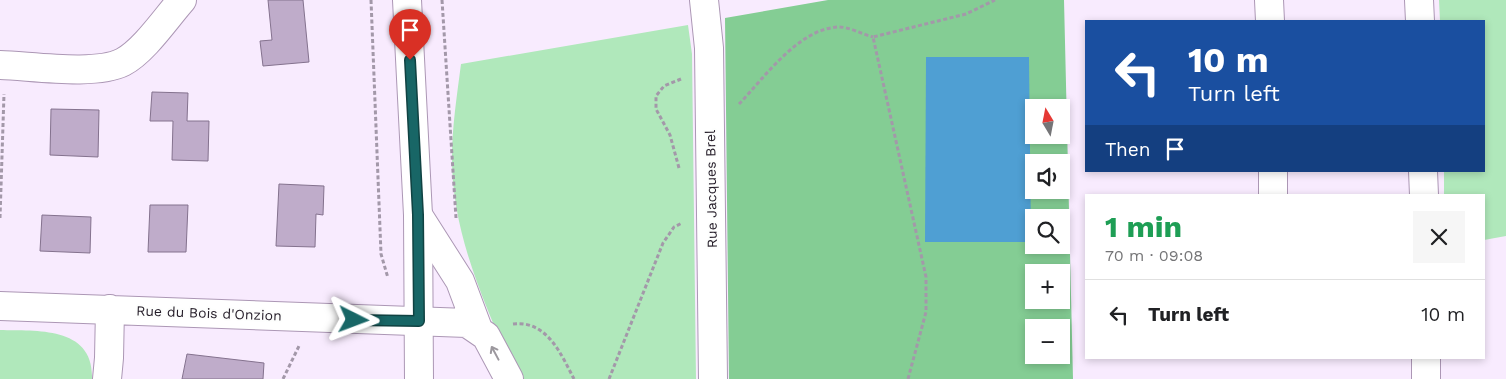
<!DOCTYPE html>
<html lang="en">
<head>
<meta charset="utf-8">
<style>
  :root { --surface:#fff; --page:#f6f6f6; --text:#202124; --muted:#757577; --line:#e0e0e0 }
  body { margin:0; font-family:"Work Sans",sans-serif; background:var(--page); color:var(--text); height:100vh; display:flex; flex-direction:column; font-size:19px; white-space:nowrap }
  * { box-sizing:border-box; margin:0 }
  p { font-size:16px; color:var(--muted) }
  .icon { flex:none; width:28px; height:28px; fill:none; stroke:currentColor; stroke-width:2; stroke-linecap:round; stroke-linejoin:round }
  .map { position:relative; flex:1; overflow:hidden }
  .details { position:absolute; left:1085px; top:194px; width:400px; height:165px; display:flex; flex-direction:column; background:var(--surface); border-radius:0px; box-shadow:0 2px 8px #0003 }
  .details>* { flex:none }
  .banner { position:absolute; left:1085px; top:20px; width:400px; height:152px; border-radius:0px; box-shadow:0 2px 8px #0003; background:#1a4fa0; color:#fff; overflow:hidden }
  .needle { width:32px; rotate:350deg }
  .tools { position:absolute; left:1025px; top:99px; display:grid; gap:10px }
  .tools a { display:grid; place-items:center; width:45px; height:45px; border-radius:0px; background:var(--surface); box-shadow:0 2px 8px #0003; font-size:25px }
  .pin { position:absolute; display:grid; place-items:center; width:42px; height:42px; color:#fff; margin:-51px -21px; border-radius:50% 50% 50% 0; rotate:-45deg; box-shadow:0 0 5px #0007 }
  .pin .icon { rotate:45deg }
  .me { position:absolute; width:55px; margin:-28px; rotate:93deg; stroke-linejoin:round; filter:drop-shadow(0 0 4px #0008) }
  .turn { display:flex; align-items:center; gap:18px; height:105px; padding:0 20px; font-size:22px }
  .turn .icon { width:65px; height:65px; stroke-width:2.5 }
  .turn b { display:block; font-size:35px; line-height:42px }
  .then { display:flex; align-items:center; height:48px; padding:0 20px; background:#0003; gap:10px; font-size:19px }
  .round { display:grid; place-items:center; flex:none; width:52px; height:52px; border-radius:0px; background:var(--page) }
  .summary { display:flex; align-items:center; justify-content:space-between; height:85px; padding:0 20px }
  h1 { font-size:30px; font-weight:700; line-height:38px; color:#1e9e55 }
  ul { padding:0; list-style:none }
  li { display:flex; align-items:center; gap:15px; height:70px; padding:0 20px; border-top:1px solid var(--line) }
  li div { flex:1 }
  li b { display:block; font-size:19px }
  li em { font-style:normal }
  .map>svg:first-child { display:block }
  .green { fill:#b0e8bb }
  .forest { fill:#84cd94; fill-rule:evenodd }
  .water { fill:#4f9fd3 }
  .building { fill:#bfacca; stroke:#84728e }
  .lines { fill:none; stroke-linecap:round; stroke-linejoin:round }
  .minor-casing { stroke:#ac97b5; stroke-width:30 }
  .tertiary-casing { stroke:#ac97b5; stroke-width:30 }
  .path { stroke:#a398a9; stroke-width:3; stroke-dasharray:4 2.5; stroke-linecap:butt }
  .minor { stroke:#fff; stroke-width:28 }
  .tertiary { stroke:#fff; stroke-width:28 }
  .oneway { stroke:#9c989e }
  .route-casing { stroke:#104242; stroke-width:12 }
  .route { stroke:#186666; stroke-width:9 }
  .labels { text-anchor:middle; stroke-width:4; stroke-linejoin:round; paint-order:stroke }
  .street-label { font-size:14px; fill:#231b27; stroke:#fdfefd }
</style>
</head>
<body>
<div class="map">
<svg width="1506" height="379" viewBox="0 0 1506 379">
  <rect width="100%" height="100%" fill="#f8ebfe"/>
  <path class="green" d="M1439 0H1506V236L1484 240V195H1444V171H1484V21H1440Z
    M688 25 692 54 696 379H517C487 308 452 237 452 158 452 127 457 95 461 64Z
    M0 330C37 331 94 326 92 379H0Z"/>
  <path class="forest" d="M828 0H1064L1073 379H729L725 18ZM1034 108H1061V135H1034ZM1034 162H1061V190H1034ZM1034 218H1061V245H1034ZM1034 272H1061V300H1034ZM1034 328H1061V355H1034Z"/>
  <path class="water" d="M926 57H1029L1031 242H925Z"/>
  <path class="building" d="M268 0H303L309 62 263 66 260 41 272 40Z
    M152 92 188 93 187 121H209L208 161 172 160 173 121H150Z
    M51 109 99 110 98 157 50 155Z
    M279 184 324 186 323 215 316 214 315 247 276 246Z
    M150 205H188L186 252H148Z
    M42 215 91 217 90 253 40 251Z
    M187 354 264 363 263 379H182Z"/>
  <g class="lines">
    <defs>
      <path id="minor" d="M704 0 709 48 713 379
        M1269 0 1270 21
        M1419 0 1420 21
        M0 65C32 66 96 76 123 62 144 51 166 18 182 0
        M1273 171V195
        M1423 171 1424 195
        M418 215 460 281 478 329
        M0 306 467 323 486 336 509 379
        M1426 358V379
        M107 379 109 358 110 309"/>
      <path id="tertiary" d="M407 0 418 215 419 379"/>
    </defs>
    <use href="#minor" class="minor-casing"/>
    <use href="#tertiary" class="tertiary-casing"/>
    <path class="path" d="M371 0 381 254 388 278
      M442 0 456 218
      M739 104C765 77 799 28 839 27 849 27 862 34 873 37
      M679 168 670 135 656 109V96L664 86 681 79
      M0 218 4 94
      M513 324C547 320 561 354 574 379
      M283 379 299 346
      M609 379 663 243 674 227 682 223
      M908 379 926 312V277L873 37 966 14 995 0"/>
    <use href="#minor" class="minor"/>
    <use href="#tertiary" class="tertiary"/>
  </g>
  <defs><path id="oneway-shaft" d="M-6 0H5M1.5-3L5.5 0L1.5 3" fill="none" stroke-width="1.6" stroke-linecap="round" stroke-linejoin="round" transform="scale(1.25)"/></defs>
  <use class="oneway" href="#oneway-shaft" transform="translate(495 353) rotate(-118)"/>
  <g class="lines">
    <defs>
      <path id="route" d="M354 320 419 321 418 215 410 60"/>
    </defs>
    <use href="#route" class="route-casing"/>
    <use href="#route" class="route"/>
  </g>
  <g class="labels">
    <g class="street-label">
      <text transform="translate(711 189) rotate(-91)" y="5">Rue Jacques Brel</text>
      <text transform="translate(209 313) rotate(2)" y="5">Rue du Bois d'Onzion</text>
    </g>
  </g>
</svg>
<div class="tools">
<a><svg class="needle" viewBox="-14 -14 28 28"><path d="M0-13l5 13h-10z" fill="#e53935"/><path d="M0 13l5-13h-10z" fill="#757577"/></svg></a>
<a><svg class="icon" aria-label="sound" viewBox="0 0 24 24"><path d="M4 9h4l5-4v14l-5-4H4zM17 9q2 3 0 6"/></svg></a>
<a><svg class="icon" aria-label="search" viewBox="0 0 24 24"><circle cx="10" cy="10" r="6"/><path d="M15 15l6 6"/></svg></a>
<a>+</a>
<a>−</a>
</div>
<div class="pin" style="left:410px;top:60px;background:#d93025"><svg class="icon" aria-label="arrive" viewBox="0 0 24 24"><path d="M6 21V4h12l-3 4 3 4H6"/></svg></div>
<svg class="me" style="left:354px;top:320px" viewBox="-20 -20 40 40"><path d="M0-17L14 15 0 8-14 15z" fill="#186666" stroke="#fff" stroke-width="4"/></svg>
<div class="banner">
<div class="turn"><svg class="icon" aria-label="left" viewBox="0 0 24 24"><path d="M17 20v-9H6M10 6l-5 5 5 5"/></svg><div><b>10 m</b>Turn left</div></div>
<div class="then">Then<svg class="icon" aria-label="arrive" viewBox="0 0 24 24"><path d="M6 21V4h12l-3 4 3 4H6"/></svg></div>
</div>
<section class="details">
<div class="summary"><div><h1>1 min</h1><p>70 m · 09:08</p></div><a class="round"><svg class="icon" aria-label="close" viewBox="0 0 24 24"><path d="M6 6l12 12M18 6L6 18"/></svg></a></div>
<ul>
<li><svg class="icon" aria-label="left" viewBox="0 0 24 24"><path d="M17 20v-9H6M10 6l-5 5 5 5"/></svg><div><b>Turn left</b></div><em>10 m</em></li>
</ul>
</section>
</div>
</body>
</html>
